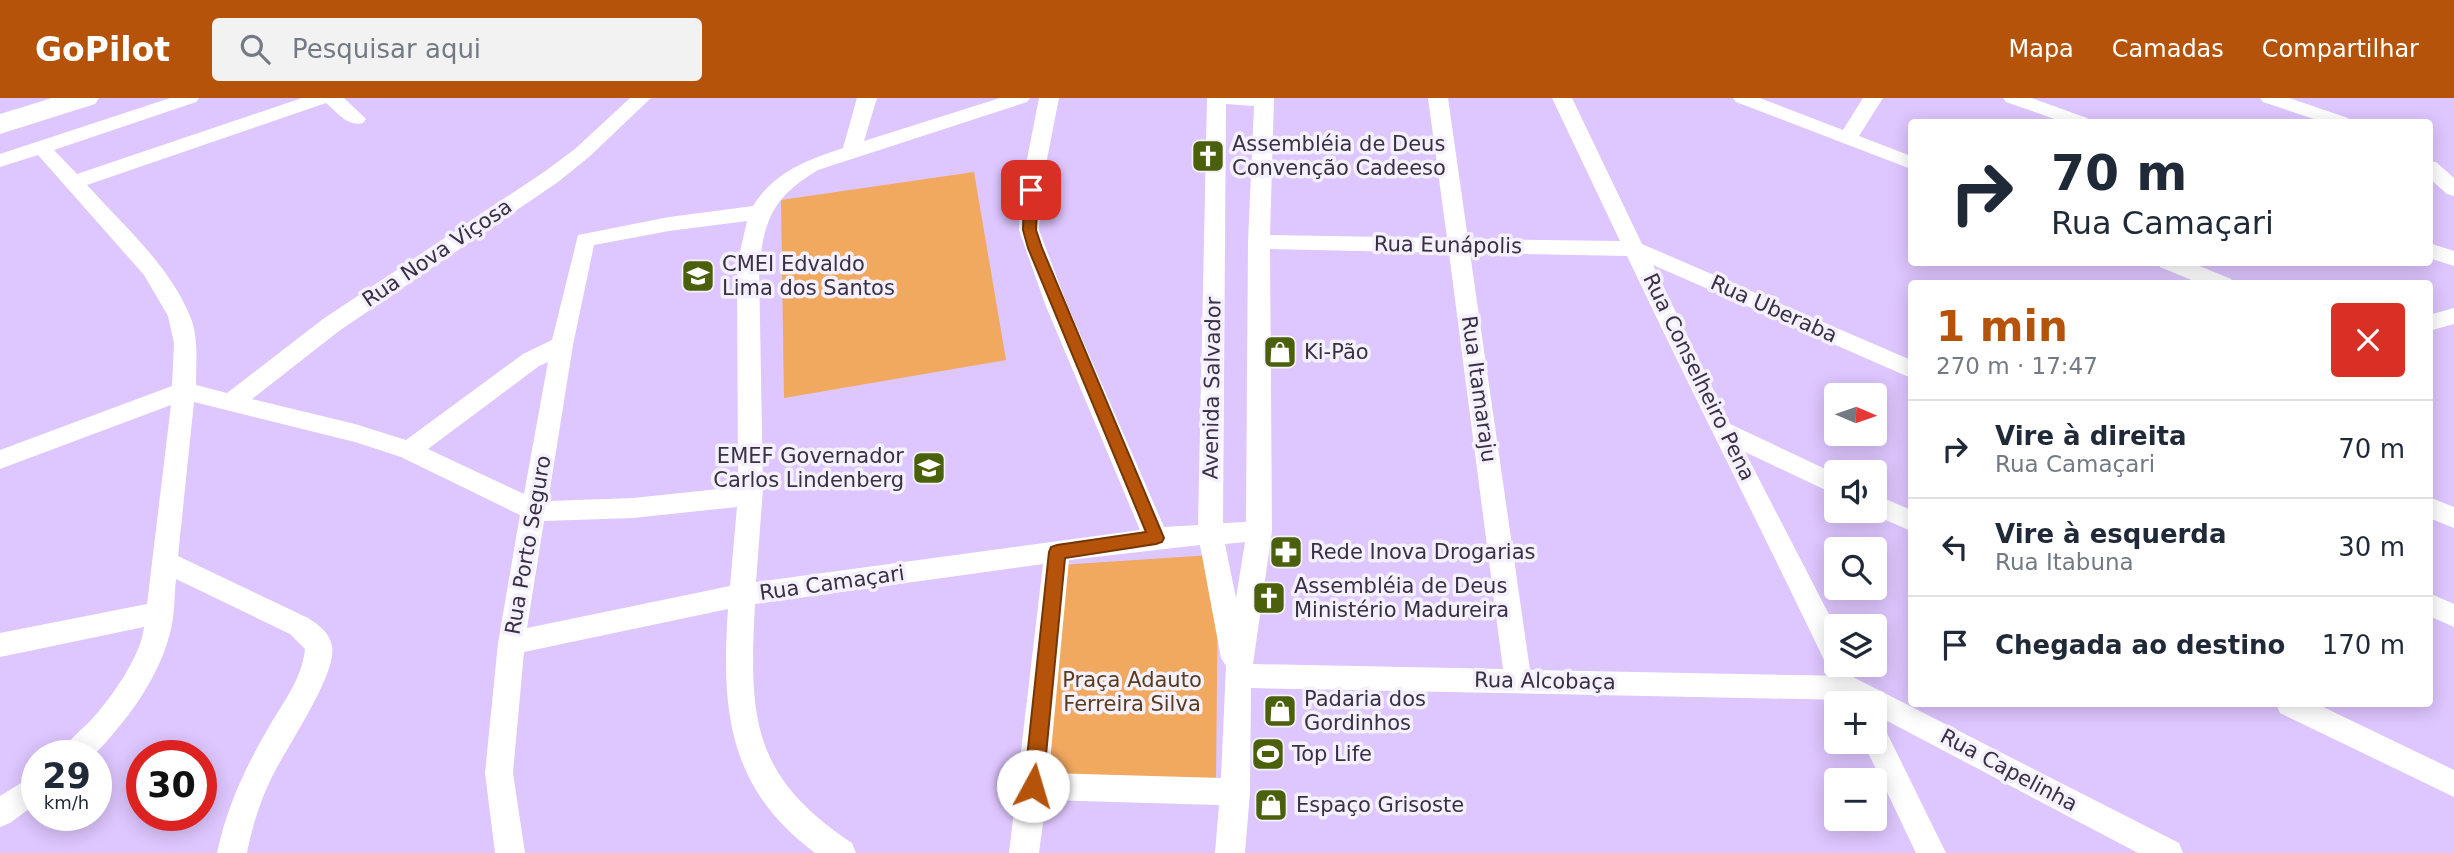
<!DOCTYPE html>
<html lang="pt">
<head>
<meta charset="utf-8">
<style>
  :root { --surface:#fff; --page:#f2f2f3; --text:#1f2937; --muted:#747a83; --line:#e0e1e3; --accent:#b45309 }
  body { margin:0; font-family:"DejaVu Sans",sans-serif; background:var(--page); color:var(--text); height:100vh; display:flex; flex-direction:column; font-size:26px; white-space:nowrap }
  * { box-sizing:border-box; margin:0 }
  p { font-size:23px; color:var(--muted) }
  .icon { flex:none; width:38px; height:38px; fill:none; stroke:currentColor; stroke-width:2; stroke-linecap:round; stroke-linejoin:round }
  .map { position:relative; flex:1; overflow:hidden }
  .sheet { position:absolute; left:1908px; top:182px; width:525px; height:427px; display:flex; flex-direction:column; background:var(--surface); border-radius:7px; box-shadow:0 4px 18px #0003 }
  .sheet>* { flex:none }
  .banner { position:absolute; left:1908px; top:21px; width:525px; height:147px; border-radius:7px; box-shadow:0 4px 18px #0003; background:#fff; color:var(--text); overflow:hidden }
  .needle { width:46px; rotate:92deg }
  .controls { position:absolute; left:1824px; top:285px; display:grid; gap:14px }
  .controls a { display:grid; place-items:center; width:63px; height:63px; border-radius:7px; background:var(--surface); box-shadow:0 4px 18px #0003; font-size:35px }
  .speed { position:absolute; left:21px; top:642px; display:flex; gap:14px; font-size:35px; font-weight:700; text-align:center }
  .speed>* { display:grid; place-content:center; width:91px; height:91px; border-radius:50%; background:var(--surface); box-shadow:0 4px 18px #0003; line-height:1 }
  .speed small { font-size:18px; font-weight:400 }
  .speed .limit { border:10px solid #d22; background:#fff; color:#111 }
  .pin { position:absolute; display:grid; place-items:center; width:60px; height:60px; color:#fff; margin:-30px; border-radius:14px; box-shadow:0 4px 10px #0006 }
  .me { position:absolute; width:77px; margin:-38px; rotate:6deg; stroke-linejoin:round; filter:drop-shadow(0 0 5px #0008) }
  .turn { display:flex; align-items:center; gap:24px; height:147px; padding:0 28px; font-size:32px }
  .turn .icon { width:91px; height:91px; stroke-width:2.5 }
  .turn b { display:block; font-size:49px; line-height:60px }
  .round { display:grid; place-items:center; flex:none; width:74px; height:74px; border-radius:7px; background:var(--page) }
  .head { display:flex; align-items:center; justify-content:space-between; height:119px; padding:0 28px }
  h1 { font-size:42px; font-weight:800; line-height:52px; color:var(--accent) }
  ul { padding:0; list-style:none }
  li { display:flex; align-items:center; gap:21px; height:98px; padding:0 28px; border-top:2px solid var(--line) }
  li div { flex:1 }
  li b { display:block; font-size:26px }
  li em { font-style:normal }
  header { display:flex; align-items:center; gap:42px; box-sizing:border-box; height:98px; padding:0 35px; background:var(--accent); color:#fff }
  header strong { font-size:33px }
  nav { display:flex; gap:38px; margin-inline-start:auto; font-size:24px }
  .search { width:490px; height:63px; background:var(--page); display:flex; align-items:center; gap:18px; box-sizing:border-box; padding:0 24px; border-radius:7px; color:var(--muted); font-size:26px }
  .map>svg:first-child { display:block }
  .green { fill:#f1a85f }
  .lines { fill:none; stroke-linecap:round; stroke-linejoin:round }
  .street { fill:#fff; fill-rule:evenodd }
  .primary { fill:#fff; fill-rule:evenodd }
  .route { fill:#b45309; stroke:#753606; stroke-width:2 }
  .labels { text-anchor:middle; stroke-width:7; stroke-linejoin:round; paint-order:stroke }
  .poi-label { font-size:21px; fill:#3a3046; stroke:#f5f1fc; text-anchor:start }
  .street-label { font-size:21px; fill:#3a3046; stroke:#f5f1fc }
  .park-label { font-size:21px; fill:#5a3b1c; stroke:#f5f1fc }
</style>
</head>
<body>
<header>
<strong>GoPilot</strong>
<div class="search"><svg class="icon" aria-label="search" viewBox="0 0 24 24"><circle cx="10" cy="10" r="6"/><path d="M15 15l6 6"/></svg>Pesquisar aqui</div>
<nav><a>Mapa</a><a>Camadas</a><a>Compartilhar</a></nav>
</header>
<div class="map">
<svg width="2454" height="755" viewBox="0 0 2454 755">
  <rect width="100%" height="100%" fill="#dec6fe"/>
  <path class="green" d="M974 74 1006 262 784 300 781 102Z
    M1211 457 1218 478 1216 682 1040 679 1060 467Z"/>
  <g class="lines">
    <path class="street" d="M170 0H199L196 4 54 52 77 76 302 0H344L366 21 363 25C347 29 337 14 326 5L87 87C123 127 169 167 190 218 199 239 196 264 196 287L227 295 323 221 544 74 575 51 630 0H651L589 59 558 84 339 233 252 301 355 326 406 342 523 256 552 242 578 137 669 119 753 108C774 74 807 62 843 50L857 0H877L864 43 1000 0H1030L1027 4 818 72C774 99 766 117 759 167L763 391 756 484 1140 432 1045 206 1019 132 1021 92 1039 0H1059L1041 92 1039 132 1067 206 1164 429 1198 427 1207 0H1274L1270 137 1447 140 1428 0H1448L1468 141 1620 143 1552 0H1572L1642 146 1911 262V280L1653 167 1730 326 1836 376V397L1745 354 1836 530V567H1844L1836 570 1826 566C1761 430 1692 295 1627 158L1470 155 1530 572 1851 578 2179 745 2183 755H2138L1874 616V606H1854L1848 602 1251 590 1250 694 1245 755H1215L1219 707 1046 702 1039 755H1009L1043 466 755 506C749 619 751 678 852 745L856 755H815C728 690 721 613 728 511L524 554 513 675 525 755H495L485 675 498 545 520 417 401 359 355 344 194 304 178 458 308 520C319 527 329 534 332 548 338 576 283 654 270 683 259 706 252 730 247 755H217C226 712 244 672 266 634 281 607 302 582 305 551L290 536 176 481C174 499 175 518 170 535 158 582 126 624 93 658H60C67 642 81 633 92 621 112 599 141 558 144 529L0 559V535L147 506 171 307 0 371V352L172 288 174 245 168 218 144 177 38 57 0 69V56ZM1226 6 1254 8 1248 144 1246 424 1223 425ZM747 123 737 167 738 389 633 400 548 403 573 247 594 147 669 133ZM1270 151 1449 155 1503 571 1253 566 1272 433ZM548 264 524 396 428 351 539 268ZM737 409 730 488 527 530 544 423 633 420ZM1245 444 1236 500 1225 446ZM1200 447 1221 560 1226 568 1221 680 1049 675 1069 462Z
      M1733 0H1760L1843 32 1863 0H1883L1859 38 1911 58V71L1736 4Z
      M2003 0H2031L2087 20 2090 24H2063L2006 4Z
      M2260 0H2289L2348 20 2351 24H2323L2263 4Z
      M2429 63 2436 64 2454 80V98L2447 96 2429 80Z
      M2429 145 2454 153V168L2429 160Z
      M2158 164H2190L2231 181 2234 186H2201L2160 169Z
      M2454 210V226L2429 233V217Z
      M1874 396 1911 412V433L1865 413H1874Z
      M2429 399 2454 409V430L2429 420Z
      M2429 495 2454 506V529L2429 518Z
      M2276 606H2317L2454 672V699L2280 615Z
      M1874 625 1884 629 1946 755H1916L1863 644H1874Z
      M37 675V705L10 725 0 729V698Z"/>
    <path class="primary" d="M52 0H99L95 6 0 36V16Z"/>
  </g>
  <path class="route" d="M1031 88 1038 92 1036 132 1042 150 1164 440 1162 444 1156 446 1065 460 1043 688 1040 695 1033 697 1027 695 1024 688 1049 454 1051 449 1057 447 1146 434 1028 150 1023 132 1024 92Z"/>
  <defs>
    <symbol id="church-square" viewBox="-11 -11 22 22"><rect x="-9" y="-9" width="18" height="18" rx="4" fill="#4a600b" stroke="#f5f1fc"/><path d="M-1.2-6h2.4v3.5h3.3v2.4h-3.3V6h-2.4V-.1h-3.3v-2.4h3.3Z" fill="#fff"/></symbol>
    <symbol id="school-square" viewBox="-11 -11 22 22"><rect x="-9" y="-9" width="18" height="18" rx="4" fill="#4a600b" stroke="#f5f1fc"/><path d="M0-5L7-2L0 1L-7-2ZM-4 1L0 2.5L4 1V4Q0 6-4 4Z" fill="#fff"/></symbol>
    <symbol id="shop-square" viewBox="-11 -11 22 22"><rect x="-9" y="-9" width="18" height="18" rx="4" fill="#4a600b" stroke="#f5f1fc"/><path d="M-5-2.5h2.3a2.7 3.5 0 0 1 5.4 0H5L5.5 6h-11ZM-1.5-2.5h3a1.5 2.3 0 0 0-3 0Z" fill="#fff"/></symbol>
    <symbol id="pharmacy-square" viewBox="-11 -11 22 22"><rect x="-9" y="-9" width="18" height="18" rx="4" fill="#4a600b" stroke="#f5f1fc"/><path d="M-2-6h4v4h4v4h-4v4h-4v-4h-4v-4h4Z" fill="#fff"/></symbol>
    <symbol id="stadium-square" viewBox="-11 -11 22 22"><rect x="-9" y="-9" width="18" height="18" rx="4" fill="#4a600b" stroke="#f5f1fc"/><path d="M0-5a6.5 5 0 1 0 0 10a6.5 5 0 1 0 0-10ZM-3.5-1.8h7v3.6h-7Z" fill="#fff"/></symbol>
  </defs>
  <g fill-rule="evenodd">
    <use href="#church-square" x="1189" y="39" width="38" height="38"/>
    <use href="#school-square" x="679" y="159" width="38" height="38"/>
    <use href="#shop-square" x="1261" y="235" width="38" height="38"/>
    <use href="#school-square" x="910" y="351" width="38" height="38"/>
    <use href="#pharmacy-square" x="1267" y="435" width="38" height="38"/>
    <use href="#church-square" x="1250" y="481" width="38" height="38"/>
    <use href="#shop-square" x="1261" y="594" width="38" height="38"/>
    <use href="#stadium-square" x="1249" y="637" width="38" height="38"/>
    <use href="#shop-square" x="1252" y="688" width="38" height="38"/>
  </g>
  <g class="labels">
    <g class="poi-label">
      <text x="1232" y="53">Assembléia de Deus<tspan x="1232" dy="24">Convenção Cadeeso</tspan></text>
      <text x="722" y="173">CMEI Edvaldo<tspan x="722" dy="24">Lima dos Santos</tspan></text>
      <text x="1304" y="261">Ki-Pão</text>
      <text x="904" y="365" text-anchor="end">EMEF Governador<tspan x="904" dy="24">Carlos Lindenberg</tspan></text>
      <text x="1310" y="461">Rede Inova Drogarias</text>
      <text x="1294" y="495">Assembléia de Deus<tspan x="1294" dy="24">Ministério Madureira</tspan></text>
      <text x="1304" y="608">Padaria dos<tspan x="1304" dy="24">Gordinhos</tspan></text>
      <text x="1292" y="663">Top Life</text>
      <text x="1296" y="714">Espaço Grisoste</text>
    </g>
    <g class="street-label">
      <text transform="translate(1448 147) rotate(1)" y="7">Rua Eunápolis</text>
      <text transform="translate(437 155) rotate(-34)" y="7">Rua Nova Viçosa</text>
      <text transform="translate(1774 211) rotate(24)" y="7">Rua Uberaba</text>
      <text transform="translate(1699 279) rotate(64)" y="7">Rua Conselheiro Pena</text>
      <text transform="translate(1212 290) rotate(-89)" y="7">Avenida Salvador</text>
      <text transform="translate(1479 291) rotate(82)" y="7">Rua Itamaraju</text>
      <text transform="translate(528 447) rotate(-80)" y="7">Rua Porto Seguro</text>
      <text transform="translate(832 485) rotate(-8)" y="7">Rua Camaçari</text>
      <text transform="translate(1545 583) rotate(1)" y="7">Rua Alcobaça</text>
      <text transform="translate(2009 672) rotate(28)" y="7">Rua Capelinha</text>
    </g>
    <g class="park-label">
      <text x="1132" y="589">Praça Adauto<tspan x="1132" dy="24">Ferreira Silva</tspan></text>
    </g>
  </g>
</svg>
<div class="controls">
<a><svg class="needle" viewBox="-14 -14 28 28"><path d="M0-13l5 13h-10z" fill="#e53935"/><path d="M0 13l5-13h-10z" fill="#747a83"/></svg></a>
<a><svg class="icon" aria-label="sound" viewBox="0 0 24 24"><path d="M4 9h4l5-4v14l-5-4H4zM17 9q2 3 0 6"/></svg></a>
<a><svg class="icon" aria-label="search" viewBox="0 0 24 24"><circle cx="10" cy="10" r="6"/><path d="M15 15l6 6"/></svg></a>
<a><svg class="icon" aria-label="layers" viewBox="0 0 24 24"><path d="M12 4l9 5-9 5-9-5zM3 14l9 5 9-5"/></svg></a>
<a>+</a>
<a>−</a>
</div>
<div class="speed"><div>29<small>km/h</small></div><div class="limit">30</div></div>
<div class="pin" style="left:1031px;top:92px;background:#d93025"><svg class="icon" aria-label="arrive" viewBox="0 0 24 24"><path d="M6 21V4h12l-3 4 3 4H6"/></svg></div>
<svg class="me" style="left:1033px;top:688px" viewBox="-20 -20 40 40"><circle r="19" fill="#fff"/><path d="M0-13L10 11 0 6-10 11z" fill="#b45309"/></svg>
<div class="banner">
<div class="turn"><svg class="icon" aria-label="right" viewBox="0 0 24 24"><path d="M7 20v-9h11M14 6l5 5-5 5"/></svg><div><b>70 m</b>Rua Camaçari</div></div>
</div>
<section class="sheet">
<div class="head"><div><h1>1 min</h1><p>270 m · 17:47</p></div><a class="round" style="background:#d93025;color:#fff"><svg class="icon" aria-label="close" viewBox="0 0 24 24"><path d="M6 6l12 12M18 6L6 18"/></svg></a></div>
<ul>
<li><svg class="icon" aria-label="right" viewBox="0 0 24 24"><path d="M7 20v-9h11M14 6l5 5-5 5"/></svg><div><b>Vire à direita</b><p>Rua Camaçari</p></div><em>70 m</em></li>
<li><svg class="icon" aria-label="left" viewBox="0 0 24 24"><path d="M17 20v-9H6M10 6l-5 5 5 5"/></svg><div><b>Vire à esquerda</b><p>Rua Itabuna</p></div><em>30 m</em></li>
<li><svg class="icon" aria-label="arrive" viewBox="0 0 24 24"><path d="M6 21V4h12l-3 4 3 4H6"/></svg><div><b>Chegada ao destino</b></div><em>170 m</em></li>
</ul>
</section>
</div>
</body>
</html>
